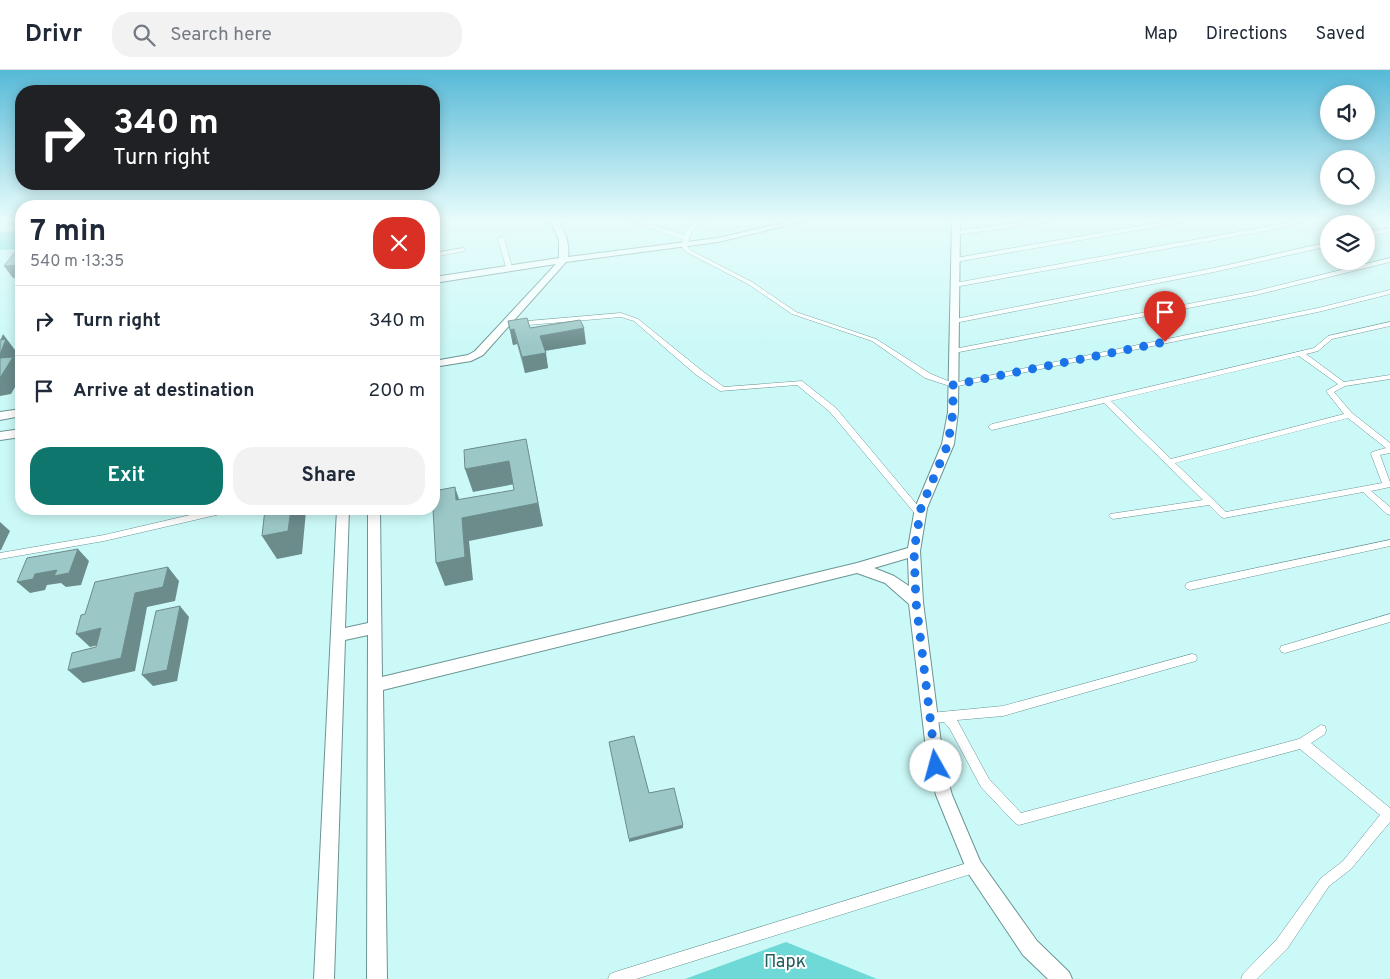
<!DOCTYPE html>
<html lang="en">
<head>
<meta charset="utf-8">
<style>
  :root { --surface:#fff; --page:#f2f2f3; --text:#1f2937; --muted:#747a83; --line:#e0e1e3; --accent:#0f766e }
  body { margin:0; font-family:Overpass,sans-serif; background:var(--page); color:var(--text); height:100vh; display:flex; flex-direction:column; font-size:19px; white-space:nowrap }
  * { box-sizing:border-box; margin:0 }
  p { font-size:16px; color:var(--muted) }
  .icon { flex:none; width:28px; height:28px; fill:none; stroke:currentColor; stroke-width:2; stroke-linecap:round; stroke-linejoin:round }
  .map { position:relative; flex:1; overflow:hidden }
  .drawer { position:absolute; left:15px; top:130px; width:425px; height:315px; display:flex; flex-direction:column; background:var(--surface); border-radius:20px; box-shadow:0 2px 12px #0003 }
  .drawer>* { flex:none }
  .guide { position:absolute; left:15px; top:15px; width:425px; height:105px; border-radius:20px; box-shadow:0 2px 12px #0003; background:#202124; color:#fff; overflow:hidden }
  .controls { position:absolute; left:1320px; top:15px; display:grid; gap:10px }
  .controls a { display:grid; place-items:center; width:55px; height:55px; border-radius:50%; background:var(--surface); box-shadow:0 2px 12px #0003; font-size:25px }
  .pin { position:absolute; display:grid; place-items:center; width:42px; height:42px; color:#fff; margin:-51px -21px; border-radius:50% 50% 50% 0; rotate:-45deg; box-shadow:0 0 5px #0007 }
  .pin .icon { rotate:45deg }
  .me { position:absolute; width:55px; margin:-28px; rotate:353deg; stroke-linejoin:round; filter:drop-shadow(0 0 4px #0008) }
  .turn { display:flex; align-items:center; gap:18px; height:105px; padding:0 15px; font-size:22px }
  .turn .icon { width:65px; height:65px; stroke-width:2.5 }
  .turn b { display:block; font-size:35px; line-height:42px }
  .round { display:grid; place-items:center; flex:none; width:52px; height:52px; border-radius:20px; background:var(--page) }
  .overview { display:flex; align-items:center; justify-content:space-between; height:85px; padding:0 15px }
  h1 { font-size:30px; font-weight:700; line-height:38px }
  .primary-button { display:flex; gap:10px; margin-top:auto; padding:10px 15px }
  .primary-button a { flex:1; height:58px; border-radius:20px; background:var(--accent); color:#fff; font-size:20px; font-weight:700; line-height:58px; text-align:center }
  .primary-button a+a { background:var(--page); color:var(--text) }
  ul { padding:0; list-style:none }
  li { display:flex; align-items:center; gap:15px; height:70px; padding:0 15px; border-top:1px solid var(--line) }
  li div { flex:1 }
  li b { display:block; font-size:19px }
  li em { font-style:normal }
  header { display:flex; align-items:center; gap:30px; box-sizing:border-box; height:70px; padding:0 25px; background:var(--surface); border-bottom:1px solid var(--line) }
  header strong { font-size:24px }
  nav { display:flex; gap:28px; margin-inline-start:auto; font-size:18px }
  .search { width:350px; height:45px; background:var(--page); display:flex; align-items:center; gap:12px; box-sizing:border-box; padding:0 18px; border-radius:20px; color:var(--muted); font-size:19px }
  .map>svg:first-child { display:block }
  .green { fill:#6ed9d6 }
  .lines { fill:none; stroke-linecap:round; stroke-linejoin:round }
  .street-casing { stroke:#6a9593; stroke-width:1 }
  .secondary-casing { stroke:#6a9593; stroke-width:2 }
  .street { fill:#fff; fill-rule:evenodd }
  .secondary { fill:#fff; fill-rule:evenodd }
  .wall { fill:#85abaa }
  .shaded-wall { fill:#6c8b8b }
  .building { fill:#9bc7c6; stroke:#6c8b8b }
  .route { stroke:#1a73e8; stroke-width:9; stroke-dasharray:0 16.2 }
  .labels { text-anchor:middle; stroke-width:4; stroke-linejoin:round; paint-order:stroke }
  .near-park-label { font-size:18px; fill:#235e5d; stroke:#fff }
</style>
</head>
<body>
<header>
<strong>Drivr</strong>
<div class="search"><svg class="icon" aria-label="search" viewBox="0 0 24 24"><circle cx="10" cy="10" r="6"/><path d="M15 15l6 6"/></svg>Search here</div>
<nav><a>Map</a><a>Directions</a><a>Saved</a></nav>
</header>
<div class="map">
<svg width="1390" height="909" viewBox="0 0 1390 909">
  <rect width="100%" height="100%" fill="#cbf9f7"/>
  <path class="green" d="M21 161V179L0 180V162Z
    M786 872 877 909H685Z"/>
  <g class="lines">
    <defs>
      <path id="street" d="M626 150H635L684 165C687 156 697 150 707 150L692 161 687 176 690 180 752 212 796 242 876 269 931 304 953 313 1318 238 1390 220V224L1318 242 953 317 925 308 872 271 792 244 748 214 686 182 681 176 683 169Z
        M1039 150H1054L1051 152 956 165 953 163 956 161Z
        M1174 150H1186L1183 152 956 192 953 190 956 188Z
        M1298 150H1307L1281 158 955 217 952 215 955 213 1281 154Z
        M1390 158V162L1366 167V163Z
        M501 167 504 169 512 197 511 198 506 197 498 169Z
        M1329 172V176L1214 202 955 253 952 251 955 249 1214 198Z
        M463 178 465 179V181L434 187V183Z
        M1390 188V192L1256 225 954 283 951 281 954 279 1256 221Z
        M621 243 638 249 701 300 724 317 802 311 836 338 923 442 924 444 923 446H917L830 342 797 315 720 321 695 304 634 251 621 247 517 256 514 254 517 252Z
        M1390 252V256L1332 269 1318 281 1306 284 1344 312 1390 305V309L1345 316 1334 322 1352 343 1390 373V383L1380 385 1390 412V417L1371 421 1390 437V445L1387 444 1363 422 1224 448 1221 447 1209 435 1113 449 1109 446 1110 444 1203 430 1104 333 992 360 988 357 992 354 1314 278 1328 266ZM1299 286 1338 314 1326 321 1344 344 1171 389 1111 331ZM1348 348 1386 378 1372 382 1371 384 1382 413 1226 442 1175 393Z
        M216 439H233L229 442 104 471 0 489V483L104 465Z
        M1390 470V476L1190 520 1187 519 1185 516 1187 513 1190 512Z
        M1390 544V552L1285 583 1281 582 1280 579 1281 576 1285 575Z
        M1192 584 1196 585 1197 588 1196 591 1192 592 1003 646 957 650 989 709 1021 743 1299 669 1321 655 1325 656 1326 660 1325 664 1311 673 1390 738V752L1351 799 1329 816 1287 879 1257 909H1241L1243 904 1277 869 1321 808 1343 791 1380 745 1300 679 1019 755 1015 753 981 717 950 659 944 652 930 653 926 651 925 648 926 645 930 643 1003 636Z
        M974 791 978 793 980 797 978 801 974 803 636 909H608L610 904 615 902Z"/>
      <path id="secondary" d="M550 150H558C565 162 570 173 568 187L718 168 795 150H809L718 172 566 192 483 285 471 291 434 297V291L468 285 475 281 556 194 434 213V207L559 188V170Z
        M952 150H960L958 342 954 374 927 438 920 481 923 532 944 696 952 725 980 791 1037 871 1069 902 1072 909H1048L1023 885 968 803 936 725 928 696 909 534 885 513 857 503 383 620 387 909H367L368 565 345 570 334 909H314L337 439H349L345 558 368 553V439H380L382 607 857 493 908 478 915 438 942 374 948 342ZM908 488 909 516 894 506 874 498Z
        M21 339V346L0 350V342Z
        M21 359V367L0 370V362Z"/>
    </defs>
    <use href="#street" class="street-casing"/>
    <use href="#secondary" class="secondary-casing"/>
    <use href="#street" class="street"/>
    <use href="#secondary" class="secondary"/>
  </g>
  <path class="wall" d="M508 251 530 258 586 274 545 281 548 298 525 303 517 274 513 275Z"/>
  <path class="shaded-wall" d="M21 194V207L13 208 4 196Z
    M584 258 586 274 543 281 540 266Z
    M514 259 517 274 513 275 510 260Z
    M3 264 18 284 15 290 21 297V307L11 324 0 326V271Z
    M546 283 548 298 525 303 522 287Z
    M526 369 543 456 469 471 473 510 445 516 436 493 456 430 455 417 463 441 538 433Z
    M509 391 515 414 473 422 465 399Z
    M291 439H305L306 441 302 484 277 489 262 466Z
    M0 452 10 461 1 480H0Z
    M78 479 89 491 81 515 66 517 61 513 47 515 45 520 30 523 17 512 35 504Z
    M168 497 179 511 175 531 147 537 135 601 83 613 68 600 121 588 135 523Z
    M180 536 189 547 177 611 153 616 142 605Z
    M101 558 114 571 90 577 76 564Z
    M683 755V758L629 772V769Z"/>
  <path class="building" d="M19 177H21V195L4 196Z
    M527 248 530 258 580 250 584 258 540 266 546 283 522 287 514 259 510 260 508 251Z
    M6 269 0 285V270Z
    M13 287 0 308V288Z
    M526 369 538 433 462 448 465 487 436 493 433 439H434V421L455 417 456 430 514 420 509 391 465 399 464 380Z
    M265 439H291L288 461 262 466Z
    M78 479 69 503 54 506 57 500 35 504 33 509 17 512 27 488Z
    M168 497 163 517 135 523 121 588 68 600 72 583 96 577 101 558 76 564 81 545 85 544 95 512Z
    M180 536 167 600 142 605 156 541Z
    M634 666 649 723 674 718 683 755 629 769 609 672Z"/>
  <linearGradient id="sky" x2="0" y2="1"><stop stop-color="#56b9d7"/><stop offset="0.54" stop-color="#e8fcfb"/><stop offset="1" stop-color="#e8fcfb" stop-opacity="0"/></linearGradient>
  <rect width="1390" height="277" fill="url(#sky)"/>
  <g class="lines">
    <path class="route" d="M936 696 916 532 914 481 921 438 948 374 953 342V315L1165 272"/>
  </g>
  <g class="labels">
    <g class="near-park-label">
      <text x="785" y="897">Парк</text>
    </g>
  </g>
</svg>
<div class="controls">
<a><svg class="icon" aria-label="sound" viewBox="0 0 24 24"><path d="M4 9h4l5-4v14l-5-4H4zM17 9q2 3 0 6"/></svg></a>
<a><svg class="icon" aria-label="search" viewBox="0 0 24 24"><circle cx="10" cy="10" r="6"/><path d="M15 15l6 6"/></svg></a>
<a><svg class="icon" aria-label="layers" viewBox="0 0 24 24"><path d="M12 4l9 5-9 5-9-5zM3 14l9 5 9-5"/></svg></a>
</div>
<div class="pin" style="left:1165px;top:272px;background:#d93025"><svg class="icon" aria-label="arrive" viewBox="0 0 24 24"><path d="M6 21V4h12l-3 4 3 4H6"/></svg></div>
<svg class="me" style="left:936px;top:696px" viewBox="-20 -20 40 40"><circle r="19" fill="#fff"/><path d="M0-13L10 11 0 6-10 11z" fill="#1a73e8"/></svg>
<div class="guide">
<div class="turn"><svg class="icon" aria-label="right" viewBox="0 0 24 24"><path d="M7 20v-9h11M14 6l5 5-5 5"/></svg><div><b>340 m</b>Turn right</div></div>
</div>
<section class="drawer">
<div class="overview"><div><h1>7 min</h1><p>540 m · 13:35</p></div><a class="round" style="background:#d93025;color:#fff"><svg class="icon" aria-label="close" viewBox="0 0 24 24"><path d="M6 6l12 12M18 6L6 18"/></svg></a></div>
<ul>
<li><svg class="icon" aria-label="right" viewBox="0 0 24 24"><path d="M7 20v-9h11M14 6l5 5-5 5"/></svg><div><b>Turn right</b></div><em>340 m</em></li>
<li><svg class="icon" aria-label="arrive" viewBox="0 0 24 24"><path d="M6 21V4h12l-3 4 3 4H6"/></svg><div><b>Arrive at destination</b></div><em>200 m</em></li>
</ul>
<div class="primary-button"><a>Exit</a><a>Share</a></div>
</section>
</div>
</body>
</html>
